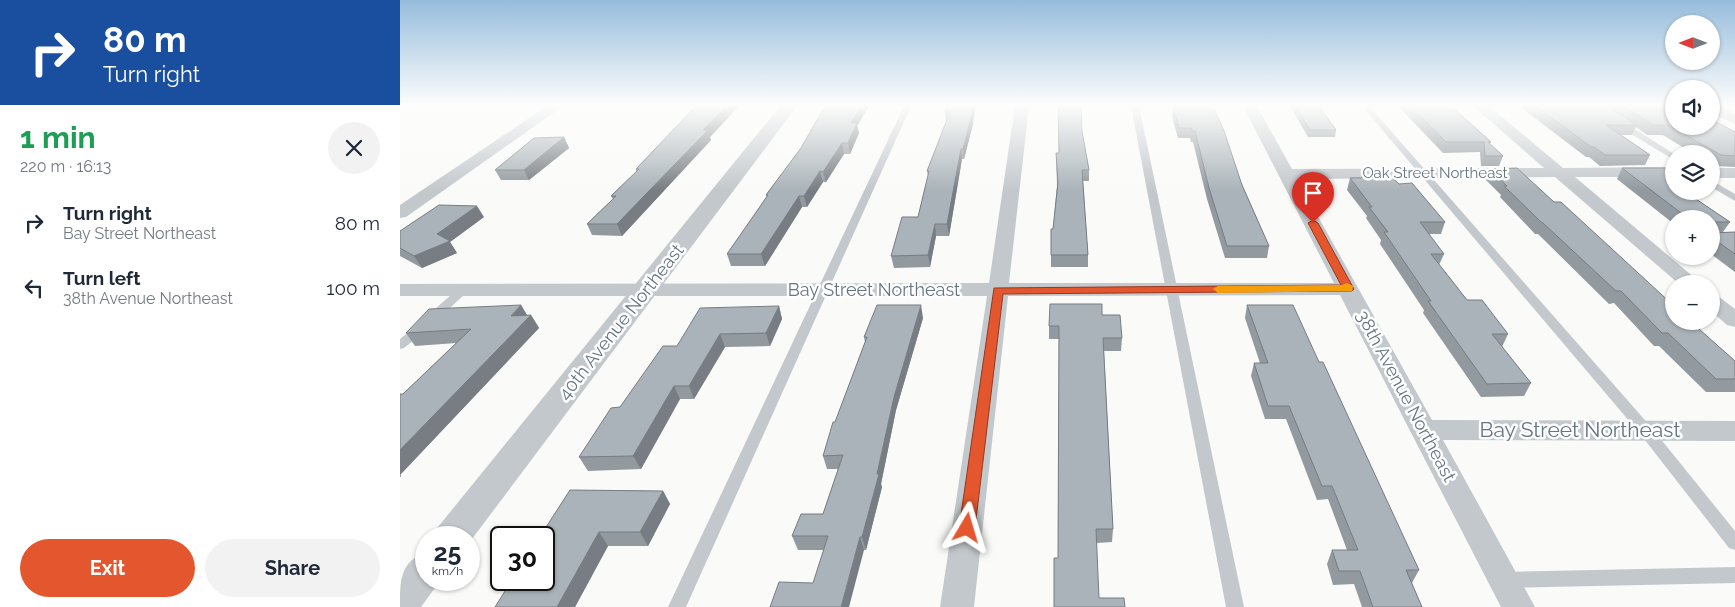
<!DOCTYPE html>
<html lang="en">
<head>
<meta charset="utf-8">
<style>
  :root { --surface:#fff; --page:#f2f2f3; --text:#1f2937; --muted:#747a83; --accent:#e4572e }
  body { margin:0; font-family:Raleway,sans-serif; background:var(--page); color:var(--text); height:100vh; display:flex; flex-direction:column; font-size:19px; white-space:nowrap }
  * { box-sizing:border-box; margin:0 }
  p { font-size:16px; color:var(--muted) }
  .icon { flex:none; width:28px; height:28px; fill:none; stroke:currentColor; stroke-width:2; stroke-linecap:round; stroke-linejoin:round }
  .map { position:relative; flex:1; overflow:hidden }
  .sheet { display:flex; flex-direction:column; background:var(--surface); width:400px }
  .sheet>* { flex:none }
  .banner { background:#1a4fa0; color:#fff; overflow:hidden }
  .needle { width:32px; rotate:270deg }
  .fabs { position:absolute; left:1265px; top:15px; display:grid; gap:10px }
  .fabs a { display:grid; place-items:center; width:55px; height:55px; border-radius:50%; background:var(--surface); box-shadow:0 1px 4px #0004; font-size:25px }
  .speed { position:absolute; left:15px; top:526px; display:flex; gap:10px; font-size:25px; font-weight:700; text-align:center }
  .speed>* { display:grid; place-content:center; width:65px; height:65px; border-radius:50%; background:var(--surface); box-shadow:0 1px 4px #0004; line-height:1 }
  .speed small { font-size:12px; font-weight:400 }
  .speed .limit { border:2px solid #111; border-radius:8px; background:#fff; color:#111 }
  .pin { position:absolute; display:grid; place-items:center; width:42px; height:42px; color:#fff; margin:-51px -21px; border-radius:50% 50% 50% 0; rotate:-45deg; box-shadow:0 0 5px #0007 }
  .pin .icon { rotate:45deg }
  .me { position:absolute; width:55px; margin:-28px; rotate:7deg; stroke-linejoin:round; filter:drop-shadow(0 0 4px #0008) }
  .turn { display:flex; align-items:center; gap:18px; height:105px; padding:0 20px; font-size:22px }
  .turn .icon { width:65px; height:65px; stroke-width:2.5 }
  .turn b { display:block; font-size:35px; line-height:42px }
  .round { display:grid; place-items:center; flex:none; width:52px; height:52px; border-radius:26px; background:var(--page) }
  .head { display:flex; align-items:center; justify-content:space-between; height:85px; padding:0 20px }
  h1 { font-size:30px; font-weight:700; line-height:38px; color:#1e9e55 }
  .button { display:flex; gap:10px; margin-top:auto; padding:10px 20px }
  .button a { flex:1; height:58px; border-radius:30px; background:var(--accent); color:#fff; font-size:20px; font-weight:700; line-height:58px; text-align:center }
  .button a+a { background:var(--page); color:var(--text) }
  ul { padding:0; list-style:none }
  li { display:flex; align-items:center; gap:15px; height:65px; padding:0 20px }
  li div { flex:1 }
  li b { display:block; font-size:19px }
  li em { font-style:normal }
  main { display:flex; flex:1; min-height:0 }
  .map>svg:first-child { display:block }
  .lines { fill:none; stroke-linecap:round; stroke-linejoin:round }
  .service { fill:#c3c8cc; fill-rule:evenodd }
  .minor { fill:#c3c8cc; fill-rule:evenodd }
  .tertiary { fill:#c3c8cc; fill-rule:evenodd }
  .wall { fill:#929a9f }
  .shaded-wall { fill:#777d82 }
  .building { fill:#aab3b9; stroke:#777d82 }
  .route { fill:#e4572e; stroke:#94391e }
  .slow { fill:#f59e0b }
  .labels { text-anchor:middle; stroke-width:5; stroke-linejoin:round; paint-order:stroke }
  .far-street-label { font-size:15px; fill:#657683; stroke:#fff }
  .street-label { font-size:18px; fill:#657683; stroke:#fff }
  .near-street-label { font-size:21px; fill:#657683; stroke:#fff }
</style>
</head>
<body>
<main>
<section class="sheet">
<div class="banner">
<div class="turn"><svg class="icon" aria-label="right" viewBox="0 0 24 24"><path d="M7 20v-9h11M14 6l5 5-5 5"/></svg><div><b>80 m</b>Turn right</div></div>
</div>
<div class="head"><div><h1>1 min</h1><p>220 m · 16:13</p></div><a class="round"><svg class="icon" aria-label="close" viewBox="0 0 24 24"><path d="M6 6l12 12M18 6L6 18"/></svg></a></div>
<ul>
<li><svg class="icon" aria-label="right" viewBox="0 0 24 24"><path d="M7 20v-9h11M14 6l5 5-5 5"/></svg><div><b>Turn right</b><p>Bay Street Northeast</p></div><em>80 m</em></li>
<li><svg class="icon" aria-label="left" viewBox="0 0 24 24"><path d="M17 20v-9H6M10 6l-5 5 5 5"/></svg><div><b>Turn left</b><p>38th Avenue Northeast</p></div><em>100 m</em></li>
</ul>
<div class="button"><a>Exit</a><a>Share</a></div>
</section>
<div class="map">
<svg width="1335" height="607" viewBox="0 0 1335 607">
  <rect width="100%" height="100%" fill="#fafaf8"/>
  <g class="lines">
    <path class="service" d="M504 106H511L286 607H268Z
      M731 106H739L844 607H826Z
      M962 106H969L1251 427 1335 531V550L1329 548 1241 435Z
      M1218 122H1224L1274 154V160L1218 126Z
      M1311 180 1335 194V201L1311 187Z
      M63 287 67 288 68 290 67 292 36 321H28L26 318 28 315 59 288Z
      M20 325 24 326 26 329 24 332 4 348 0 349V339L16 326Z
      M1335 567V583L1104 588 1098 585 1096 580 1098 575 1104 572Z"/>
    <path class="minor" d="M147 106H163L6 217 0 218V205Z
      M615 106H629L609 283H934L843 106H857L892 169 1144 168 1073 106H1089L1163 168 1274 167V177H1175L1302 284H1279L1155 177 897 179 1032 420 1335 421V441L1043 440 1135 607H1101L940 295 608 296 574 607H540L587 296H0V284L589 283Z
      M1311 106H1320L1335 114V124L1311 113Z
      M1311 168H1335V178H1311Z
      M1311 294 1318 296 1335 309V327L1327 325 1311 311Z"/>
    <path class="tertiary" d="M380 106H397L69 543V538H32L38 527Z
      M26 552V580L40 581 21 607H0C0 580 0 562 26 552Z"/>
  </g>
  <path class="wall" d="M296 106H339L310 137 311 140 222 236 192 235 187 224 213 199 211 196 236 172V169Z
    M425 106H469L457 126 459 133 450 154H444L426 182H423L407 207H402L365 266H331L327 254 367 197 366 195 401 148Z
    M546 106 573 124 564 159H562L549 236H536L530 267 494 268 491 256 518 217 528 176 527 171 546 122 545 112Z
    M776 106H813L842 185 869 246 867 258H825L807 199 793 142H791L790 138H778L772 117 773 107Z
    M890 106H919L936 130 935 137H908Z
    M998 106H1051L1091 142 1090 144 1103 156 1099 166H1081L1080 152 1043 153Z
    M1119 106H1274L1335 132V167L1315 166 1311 164V154H1294L1263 135H1247L1236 127 1232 135H1221L1250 155 1245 165 1200 166 1189 157H1186Z
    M682 131 689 170V181H683L688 255V267H651V229H653L657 186 656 153H659Z
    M164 137 169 148 129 180H101L95 170Z
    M1222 168 1274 191H1300L1296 199 1330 222 1323 232H1335V272L1311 254V219H1274V224L1217 179Z
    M1089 169 1154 202 1335 361V392H1306L1259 346H1254L1214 303 1209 304 1138 234H1135L1100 197 1101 195 1085 179Z
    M950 178 999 184 1045 222 1041 234H1028L1044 254 1039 265 1067 300 1108 334 1102 347 1131 383 1124 396 1081 397 1023 313 1024 310 980 244 981 240 966 218 967 216 947 190Z
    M84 217 50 242 57 253 22 268 0 256V231Z
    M121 305 127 315H131L139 328 0 475 1 476 0 477V394H3L56 343 15 346 6 333Z
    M847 305 919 362 1019 570 1012 583 1022 607H962L954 584 933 585 927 564 932 550H947L928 499 917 500 886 419H865L851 376 854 363H860L845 318Z
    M379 306 382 319 370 346 325 347 294 399H280L241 469 188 471 179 457 220 407 277 346Z
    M702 315 722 338 721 351H704L713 529 712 542 697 543 654 607 658 558 659 339H649V326Z
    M523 318 496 410 481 484 482 487 466 550H464L413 583 424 550H398L392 536 423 514 438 469H427L423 456 465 342 464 337Z
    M170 490 263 491 270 504 248 546H208L175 607H95Z"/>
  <path class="shaded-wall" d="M327 106H339L310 137 311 140 222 236 217 224 303 130Z
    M461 106H469L457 126 459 133 450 154 448 143 451 123Z
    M574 106H576L573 124 564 159 563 149Z
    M164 137 169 148 129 180 124 170Z
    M442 143 444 154 426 182 423 172Z
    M561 149 562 159 549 236 547 224Z
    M420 171 423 182 407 207 404 196Z
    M399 196 402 207 365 266 361 254Z
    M77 206 84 217 50 242 57 253 22 268 14 256 37 234Z
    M535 224 536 236 530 267 528 255Z
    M121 305 128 317 131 315 139 328 0 475 1 476 0 477V450Z
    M521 305 523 318 496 410 481 484 482 487 466 550 462 537 477 474 494 397Z
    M379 306 382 319 370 346 366 333Z
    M320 334 325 347 294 399 289 386Z
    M274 386 280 399 241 469 233 456Z
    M263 491 270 504 248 546 240 532Z
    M199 532 208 546 175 607H157Z
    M460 537 464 550 449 607H441Z"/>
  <path class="building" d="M296 106H327L303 130H308L217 224H187L216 196H211L239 169H236Z
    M425 106H461L451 123H457L448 143H442L423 172 420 171 404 196H399L361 254H327L368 195H366L401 148Z
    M546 106H574L563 149H561L547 224H535L528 255 491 256 502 217H518L529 171H527L550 112H545Z
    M658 106H681L682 131 689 170H682L688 255H651V229H653L658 182 656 153H659Z
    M781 106H813L824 131 842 185 869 246H827L809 188 795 131H792L791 128H779L773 107Z
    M895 106H919L936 130H910Z
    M1011 106H1051L1091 142H1088L1103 156H1085L1084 142H1046Z
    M1136 106H1207L1237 125H1206L1250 155H1205L1194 147H1191Z
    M1223 106H1274V126H1311V119L1335 132V156L1321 155 1268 125H1253Z
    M164 137 124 170H95L134 138Z
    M1117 168 1154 202H1161L1274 306V321H1290L1335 361V379H1316L1268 333H1262L1221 291H1216L1143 223 1141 222 1104 186H1107L1089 169Z
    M1222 168H1270L1274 171V191H1284L1330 222H1311V219H1289Z
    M992 177 999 184 1012 183 1045 222H1020L1044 254H1031L1067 300H1082L1108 334H1092L1131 383 1087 384 1028 301H1031L984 232H988L969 207H972L950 178Z
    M39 205 77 206 37 234 50 241 14 256 0 248V231Z
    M1335 232V254L1311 237V233Z
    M650 304H702V315H720L722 338H703L713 529H696L699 598H724L725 607H654V558H658L659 326H649Z
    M121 305 111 316 131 315 0 450V394H3L71 329 6 333 29 309Z
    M477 305H521L494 397 477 474H479L462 537H460L441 607H370L379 582 413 583 428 536H392L401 514H423L443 455 423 456 433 422H435L467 337H464Z
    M847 305H893L919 362H923L1019 570H1006L1022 607H973L960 571H939L932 550H958L932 486H922L889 406H868L854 363H868Z
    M379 306 366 333 320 334 289 386H274L233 456 179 457 211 408 220 407 263 346H277L300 308Z
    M170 490 263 491 240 532H199L157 607H95L112 580H144V538H139Z"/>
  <linearGradient id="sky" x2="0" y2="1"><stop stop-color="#96bcdc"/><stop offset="0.55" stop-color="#fdfdfc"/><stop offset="1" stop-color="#fdfdfc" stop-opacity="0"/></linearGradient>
  <rect width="1335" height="191" fill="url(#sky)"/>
  <path class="route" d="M913 220 918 223 954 289 952 291 603 294 575 528 573 533 567 535 561 533 559 528 594 288 941 285 908 223Z"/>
  <path class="slow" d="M947 283 953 286 952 291 818 293 813 289 818 286 942 285Z"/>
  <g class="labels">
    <g class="far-street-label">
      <text x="1035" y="178">Oak Street Northeast</text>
    </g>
    <g class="street-label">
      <text x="474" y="296">Bay Street Northeast</text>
      <text transform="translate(221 322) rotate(-52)" y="6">40th Avenue Northeast</text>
      <text transform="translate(1006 396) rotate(62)" y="6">38th Avenue Northeast</text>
    </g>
    <g class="near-street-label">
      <text x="1180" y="437">Bay Street Northeast</text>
    </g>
  </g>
</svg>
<div class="fabs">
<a><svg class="needle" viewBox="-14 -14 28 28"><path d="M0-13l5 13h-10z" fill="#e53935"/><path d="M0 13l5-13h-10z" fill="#747a83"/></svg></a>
<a><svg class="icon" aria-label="sound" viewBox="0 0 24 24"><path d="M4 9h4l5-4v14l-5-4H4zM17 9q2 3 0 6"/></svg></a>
<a><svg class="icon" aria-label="layers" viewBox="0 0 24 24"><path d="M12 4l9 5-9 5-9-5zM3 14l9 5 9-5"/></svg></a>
<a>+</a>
<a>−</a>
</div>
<div class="speed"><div>25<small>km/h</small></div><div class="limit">30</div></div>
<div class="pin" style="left:913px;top:223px;background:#d93025"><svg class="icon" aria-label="arrive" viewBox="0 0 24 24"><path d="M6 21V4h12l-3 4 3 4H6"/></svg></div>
<svg class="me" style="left:567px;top:528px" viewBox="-20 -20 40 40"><path d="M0-17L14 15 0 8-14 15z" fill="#e4572e" stroke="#fff" stroke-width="4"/></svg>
</div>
</main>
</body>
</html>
